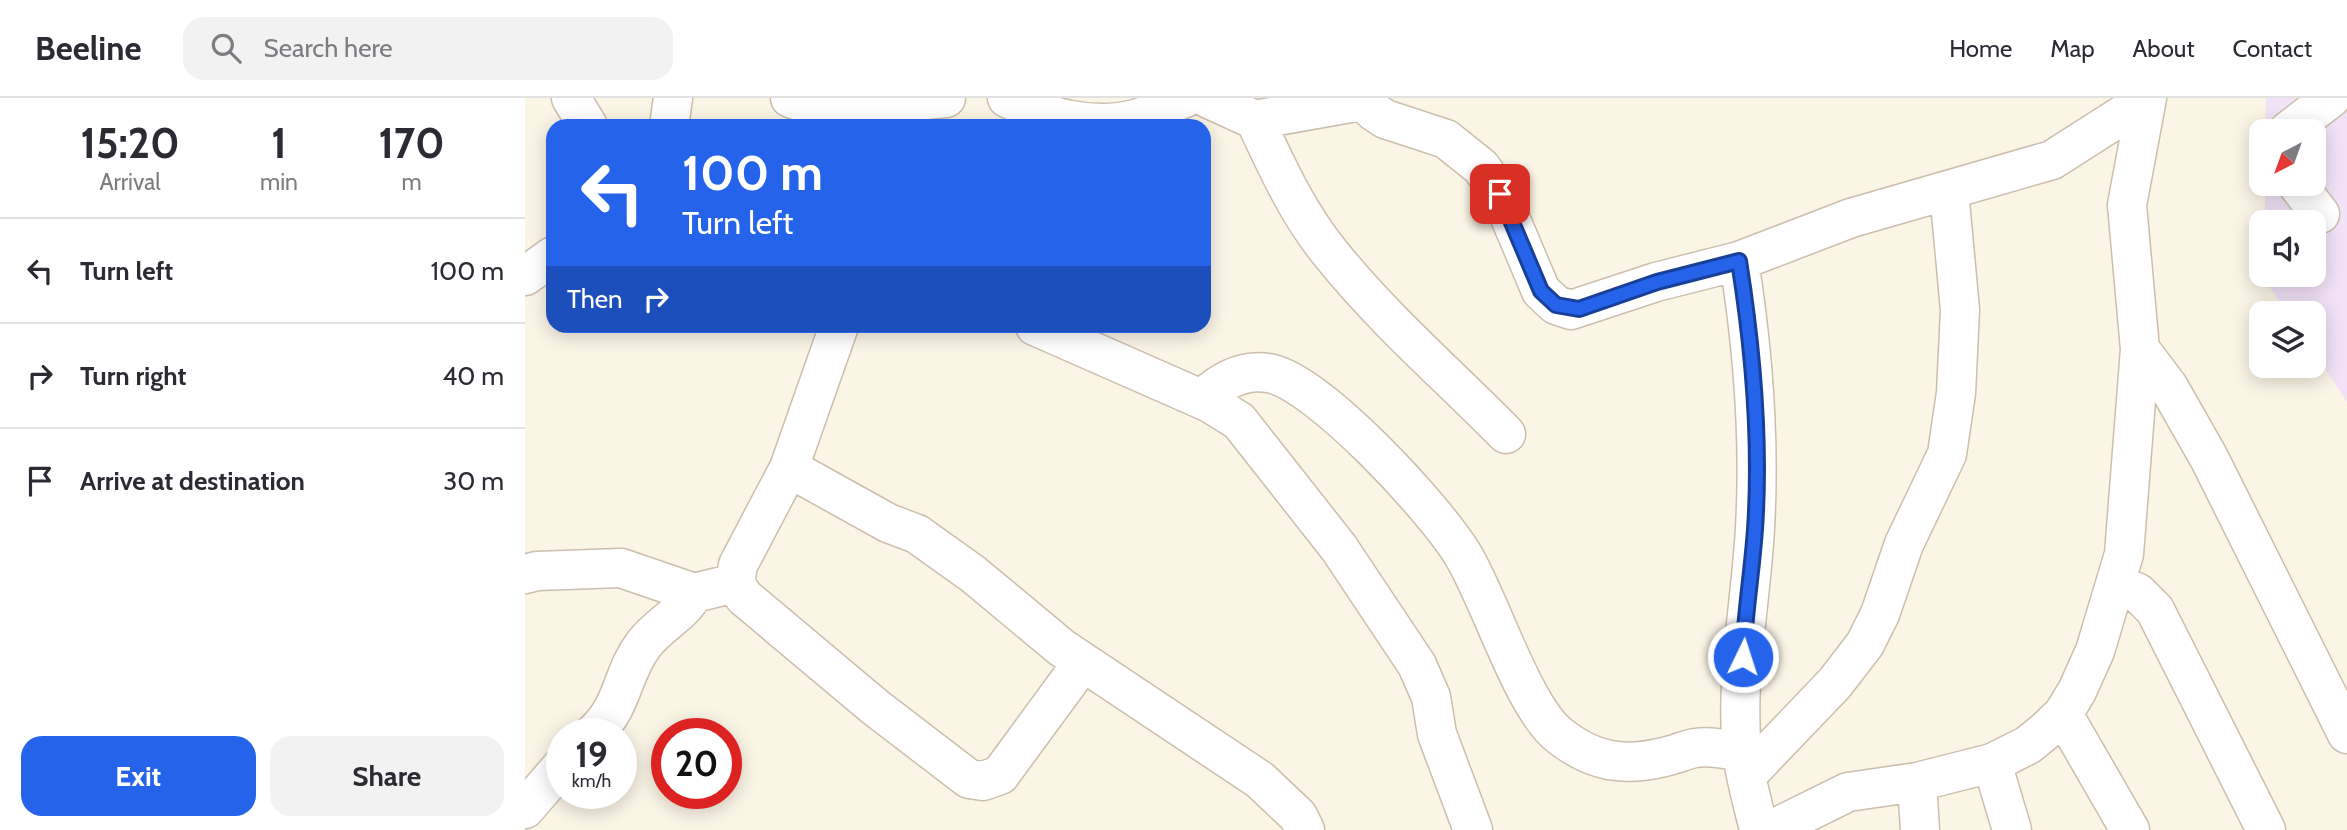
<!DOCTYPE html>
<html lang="en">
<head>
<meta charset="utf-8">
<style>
  :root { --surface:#fff; --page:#f2f2f3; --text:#2b2b33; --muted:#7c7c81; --line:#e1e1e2; --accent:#2563eb }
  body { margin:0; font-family:Cabin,sans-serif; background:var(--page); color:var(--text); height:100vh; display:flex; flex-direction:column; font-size:26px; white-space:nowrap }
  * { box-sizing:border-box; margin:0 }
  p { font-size:23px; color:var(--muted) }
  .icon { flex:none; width:38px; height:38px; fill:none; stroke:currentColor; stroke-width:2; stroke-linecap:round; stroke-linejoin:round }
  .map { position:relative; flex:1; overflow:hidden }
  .sheet { display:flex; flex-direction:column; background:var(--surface); width:525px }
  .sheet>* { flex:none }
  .banner { position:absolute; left:21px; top:21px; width:665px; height:214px; border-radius:21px; box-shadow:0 4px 18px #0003; background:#2563eb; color:#fff; overflow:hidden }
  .needle { width:46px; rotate:221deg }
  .fabs { position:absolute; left:1724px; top:21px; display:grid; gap:14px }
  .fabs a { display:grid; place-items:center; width:77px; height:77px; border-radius:14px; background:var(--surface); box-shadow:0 4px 18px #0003; font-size:35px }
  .speed { position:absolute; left:21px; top:620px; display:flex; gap:14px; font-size:35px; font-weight:700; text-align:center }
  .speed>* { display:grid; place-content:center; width:91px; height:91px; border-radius:50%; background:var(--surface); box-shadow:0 4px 18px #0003; line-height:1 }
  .speed small { font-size:18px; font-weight:400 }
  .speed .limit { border:10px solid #d22; background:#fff; color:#111 }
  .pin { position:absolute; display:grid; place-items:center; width:60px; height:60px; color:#fff; margin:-30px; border-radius:14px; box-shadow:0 4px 10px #0006 }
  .me { position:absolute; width:77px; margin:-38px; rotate:4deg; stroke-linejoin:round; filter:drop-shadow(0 0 5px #0008) }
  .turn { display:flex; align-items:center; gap:24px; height:147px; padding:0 21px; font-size:32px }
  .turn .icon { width:91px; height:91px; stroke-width:2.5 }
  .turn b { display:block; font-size:49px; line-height:60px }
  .then { display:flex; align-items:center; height:66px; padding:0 21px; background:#0003; gap:14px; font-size:26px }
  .eta { display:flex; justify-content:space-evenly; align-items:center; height:119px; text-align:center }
  .eta b { font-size:42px; font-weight:700; line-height:49px }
  .cta { display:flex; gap:14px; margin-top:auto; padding:14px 21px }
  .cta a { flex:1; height:80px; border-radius:21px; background:var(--accent); color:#fff; font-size:28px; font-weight:700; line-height:80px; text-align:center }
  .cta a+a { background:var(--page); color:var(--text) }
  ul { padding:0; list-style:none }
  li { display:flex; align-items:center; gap:21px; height:105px; padding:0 21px; border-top:2px solid var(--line) }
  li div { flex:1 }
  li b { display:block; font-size:26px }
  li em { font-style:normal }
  header { display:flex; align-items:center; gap:42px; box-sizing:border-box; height:98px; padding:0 35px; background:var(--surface); border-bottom:2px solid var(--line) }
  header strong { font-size:33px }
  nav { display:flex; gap:38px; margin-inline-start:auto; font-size:24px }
  .search { width:490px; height:63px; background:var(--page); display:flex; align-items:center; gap:18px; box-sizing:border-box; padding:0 24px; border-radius:21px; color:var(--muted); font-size:26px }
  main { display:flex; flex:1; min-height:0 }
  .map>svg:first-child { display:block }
  .education { fill:#f2e2f7 }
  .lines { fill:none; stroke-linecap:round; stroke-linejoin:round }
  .minor-casing { stroke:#ccbeac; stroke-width:41 }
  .minor { stroke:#fff; stroke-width:38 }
  .route-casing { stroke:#184099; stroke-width:18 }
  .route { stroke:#2563eb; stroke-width:12 }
</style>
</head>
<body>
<header>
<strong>Beeline</strong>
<div class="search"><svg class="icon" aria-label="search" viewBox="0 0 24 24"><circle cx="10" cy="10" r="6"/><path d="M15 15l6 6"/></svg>Search here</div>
<nav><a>Home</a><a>Map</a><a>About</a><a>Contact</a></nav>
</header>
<main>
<section class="sheet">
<div class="eta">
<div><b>15:20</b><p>Arrival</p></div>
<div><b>1</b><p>min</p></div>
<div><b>170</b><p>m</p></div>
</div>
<ul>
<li><svg class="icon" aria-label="left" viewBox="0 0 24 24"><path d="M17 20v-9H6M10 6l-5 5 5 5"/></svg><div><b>Turn left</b></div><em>100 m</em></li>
<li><svg class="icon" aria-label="right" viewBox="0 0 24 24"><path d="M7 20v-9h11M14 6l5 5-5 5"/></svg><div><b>Turn right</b></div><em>40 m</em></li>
<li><svg class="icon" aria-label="arrive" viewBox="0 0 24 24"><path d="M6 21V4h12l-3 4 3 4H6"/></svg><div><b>Arrive at destination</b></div><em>30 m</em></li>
</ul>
<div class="cta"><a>Exit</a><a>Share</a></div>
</section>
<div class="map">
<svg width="1822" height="732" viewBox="0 0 1822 732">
  <rect width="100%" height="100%" fill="#fbf5e6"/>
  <path class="education" d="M1741 0H1822V304L1789 254 1788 215H1763L1739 181 1740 177H1788V124H1740V86H1788V33H1741Z"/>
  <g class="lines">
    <defs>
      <path id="minor" d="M46 0 63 28
        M265 0 298 12 421 0
        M482 0C520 19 567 32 610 21 626 17 644 6 660 0
        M682 0 730 22 842 2
        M842 0 848 13 860 21 921 41 956 69 975 96 1016 193 1031 207 1046 212 1131 184 1214 163 1326 120 1527 62 1621 2
        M730 22C752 69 773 116 806 156 858 221 923 277 981 336
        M144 28 148 0
        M1763 33 1806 0
        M1772 86 1795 116
        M1214 163C1228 251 1235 341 1230 430 1226 504 1210 579 1217 654 1220 680 1228 706 1234 732
        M0 178 28 158
        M314 228 264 370 213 467 210 485 219 499 350 609 444 681 458 683 475 677 558 564
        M510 228 685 305 714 323 814 450 892 567 906 599 912 636 948 732
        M1615 251 1643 288 1684 360 1822 636
        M677 301C695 284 717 271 743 275 792 282 912 413 938 457 965 501 998 610 1035 638 1068 664 1099 669 1139 659 1149 657 1160 652 1170 650 1186 648 1201 651 1217 654
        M264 370 363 425 392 436 448 476 537 550 735 682 773 718 780 732
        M0 476 12 473 96 470 169 495 210 485
        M1592 485 1613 495 1630 512 1741 732
        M1538 616 1605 732
        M69 635C99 608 96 576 119 546 134 526 157 517 169 495
        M1467 665 1487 732
        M1222 677 1310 585 1340 546 1355 516 1379 446 1422 356 1431 295 1435 212 1424 93
        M1392 684 1395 732
        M0 711 37 668
        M1246 732 1323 694 1392 684 1467 665 1503 647 1519 634 1538 616 1552 593 1570 553 1599 456 1615 251 1602 107 1622 0"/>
    </defs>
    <use href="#minor" class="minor-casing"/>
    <use href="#minor" class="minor"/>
  </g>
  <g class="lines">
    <defs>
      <path id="route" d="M975 96 1016 193 1031 207 1054 211 1132 184 1214 163C1228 251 1236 342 1230 431 1227 474 1220 516 1218 559"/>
    </defs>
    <use href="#route" class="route-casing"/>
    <use href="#route" class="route"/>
  </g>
</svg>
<div class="fabs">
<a><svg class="needle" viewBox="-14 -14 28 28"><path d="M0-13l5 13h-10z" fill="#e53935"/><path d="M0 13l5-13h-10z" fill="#7c7c81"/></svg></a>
<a><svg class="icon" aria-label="sound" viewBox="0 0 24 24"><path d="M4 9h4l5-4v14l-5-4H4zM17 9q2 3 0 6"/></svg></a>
<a><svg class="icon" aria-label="layers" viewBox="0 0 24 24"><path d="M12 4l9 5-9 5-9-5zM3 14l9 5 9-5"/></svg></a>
</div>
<div class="speed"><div>19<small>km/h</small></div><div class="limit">20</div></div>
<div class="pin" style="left:975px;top:96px;background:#d93025"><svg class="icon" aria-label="arrive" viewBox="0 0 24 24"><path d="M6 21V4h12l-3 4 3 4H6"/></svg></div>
<svg class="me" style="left:1218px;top:559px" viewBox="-20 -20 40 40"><circle r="17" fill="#2563eb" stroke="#fff" stroke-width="3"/><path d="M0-11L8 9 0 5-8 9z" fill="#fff"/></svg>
<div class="banner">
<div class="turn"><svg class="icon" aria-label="left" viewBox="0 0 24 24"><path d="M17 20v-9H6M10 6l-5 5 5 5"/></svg><div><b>100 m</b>Turn left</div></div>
<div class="then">Then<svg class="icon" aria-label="right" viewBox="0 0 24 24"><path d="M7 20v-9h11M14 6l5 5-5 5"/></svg></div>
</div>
</div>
</main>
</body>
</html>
